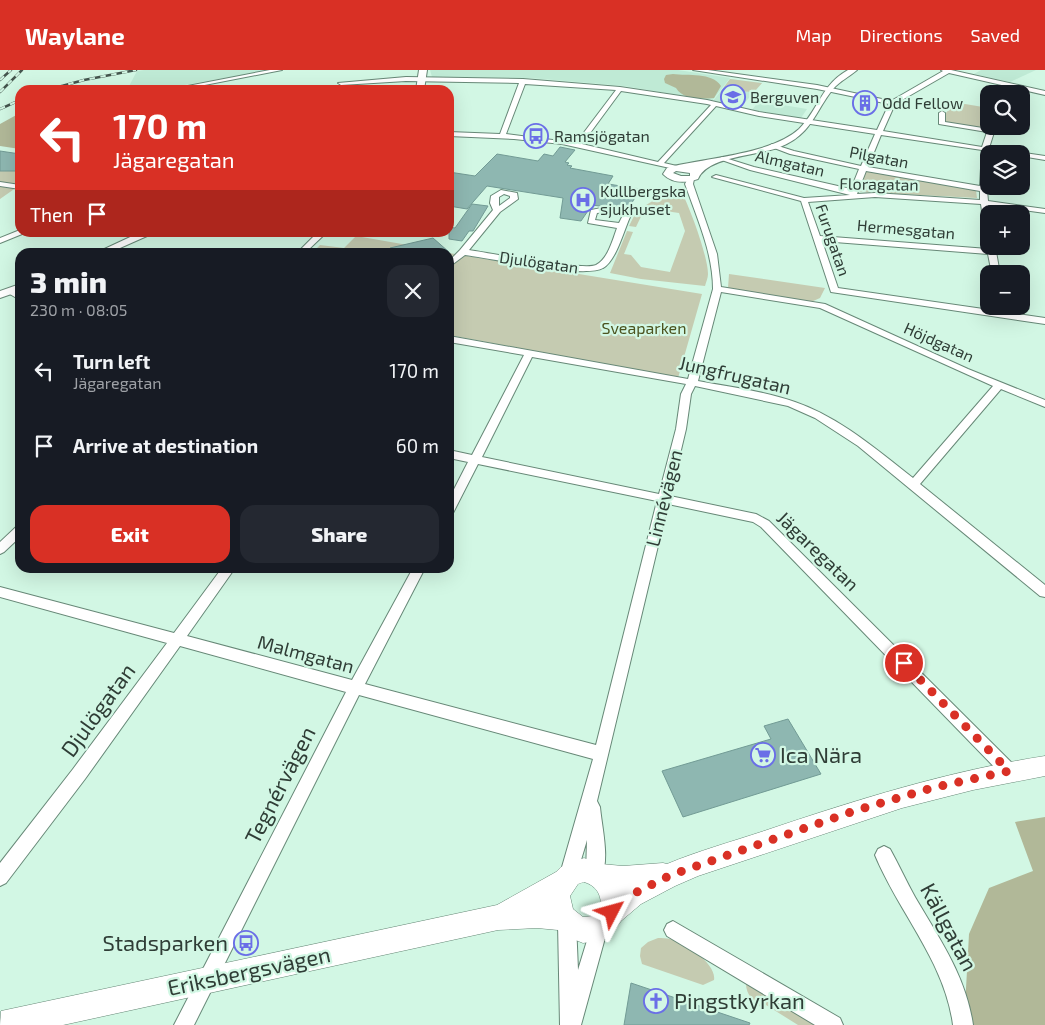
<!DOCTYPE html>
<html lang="en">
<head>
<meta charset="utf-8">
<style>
  :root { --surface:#171b24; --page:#242831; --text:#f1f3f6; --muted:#9ea1a6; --accent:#d93025 }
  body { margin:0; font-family:"Exo 2",sans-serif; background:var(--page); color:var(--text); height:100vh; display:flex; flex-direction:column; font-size:19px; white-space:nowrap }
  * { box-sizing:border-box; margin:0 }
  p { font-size:16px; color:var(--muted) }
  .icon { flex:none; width:28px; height:28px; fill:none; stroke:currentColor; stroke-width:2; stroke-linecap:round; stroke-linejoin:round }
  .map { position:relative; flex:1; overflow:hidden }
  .details { position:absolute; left:15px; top:178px; width:439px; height:325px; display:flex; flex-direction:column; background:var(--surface); border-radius:15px; box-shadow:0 5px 20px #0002 }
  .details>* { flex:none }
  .banner { position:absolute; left:15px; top:15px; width:439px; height:152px; border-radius:15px; box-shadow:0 5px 20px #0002; background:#d93025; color:#fff; overflow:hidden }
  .buttons { position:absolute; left:980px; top:15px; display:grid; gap:10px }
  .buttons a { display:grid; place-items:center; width:50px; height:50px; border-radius:10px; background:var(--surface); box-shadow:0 5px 20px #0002; font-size:25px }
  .pin { position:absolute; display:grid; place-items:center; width:42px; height:42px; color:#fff; margin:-21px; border:2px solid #fff; border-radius:50%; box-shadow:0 1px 5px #0007 }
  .me { position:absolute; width:55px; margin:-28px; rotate:51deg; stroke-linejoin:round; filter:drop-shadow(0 0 4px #0008) }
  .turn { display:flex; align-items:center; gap:18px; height:105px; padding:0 15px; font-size:22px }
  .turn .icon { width:65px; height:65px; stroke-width:2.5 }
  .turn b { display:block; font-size:35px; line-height:42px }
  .then { display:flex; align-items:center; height:48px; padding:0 15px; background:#0003; gap:10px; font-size:19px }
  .round { display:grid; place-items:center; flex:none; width:52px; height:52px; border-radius:15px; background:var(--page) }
  .head { display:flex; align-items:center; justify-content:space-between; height:85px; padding:0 15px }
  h1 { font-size:30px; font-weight:800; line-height:38px }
  .primary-button { display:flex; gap:10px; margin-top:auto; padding:10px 15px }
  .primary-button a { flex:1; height:58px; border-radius:15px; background:var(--accent); color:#fff; font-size:20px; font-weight:800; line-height:58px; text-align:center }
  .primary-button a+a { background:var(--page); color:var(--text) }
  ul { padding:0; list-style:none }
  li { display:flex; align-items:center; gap:15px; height:75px; padding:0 15px }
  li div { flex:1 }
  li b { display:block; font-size:19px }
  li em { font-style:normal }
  header { display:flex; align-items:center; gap:30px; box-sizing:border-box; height:70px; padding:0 25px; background:var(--accent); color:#fff }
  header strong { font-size:24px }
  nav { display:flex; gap:28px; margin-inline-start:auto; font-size:18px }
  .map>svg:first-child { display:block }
  .built { fill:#bfead5 }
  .green { fill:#c5cbb1 }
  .forest { fill:#b1b898 }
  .building { fill:#8eb7b1; stroke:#729b95 }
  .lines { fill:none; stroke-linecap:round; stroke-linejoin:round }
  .minor-casing { stroke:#678877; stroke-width:2 }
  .tertiary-casing { stroke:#678877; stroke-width:2 }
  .secondary-casing { stroke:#678877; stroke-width:1 }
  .minor { fill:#fff; fill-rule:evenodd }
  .tertiary { fill:#fff; fill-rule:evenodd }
  .secondary { fill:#fff; fill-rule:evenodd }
  .rail-casing { stroke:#44554d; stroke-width:2.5 }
  .rail { stroke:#d2f7e4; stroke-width:2; stroke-dasharray:5.5; stroke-linecap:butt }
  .route { stroke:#d93025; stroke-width:9; stroke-dasharray:0 16.2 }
  .labels { text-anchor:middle; stroke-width:4.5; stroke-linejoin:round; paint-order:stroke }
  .far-poi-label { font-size:16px; fill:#2f3d36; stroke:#d2f7e4; text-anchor:start }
  .far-street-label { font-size:16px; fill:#2f3d36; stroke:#d2f7e4 }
  .far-park-label { font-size:16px; fill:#4b531f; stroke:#d2f7e4 }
  .street-label { font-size:19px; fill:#2f3d36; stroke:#d2f7e4 }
  .near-street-label { font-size:22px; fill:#2f3d36; stroke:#d2f7e4 }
  .near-poi-label { font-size:22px; fill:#2f3d36; stroke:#d2f7e4; text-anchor:start }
</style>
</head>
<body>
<header>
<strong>Waylane</strong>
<nav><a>Map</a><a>Directions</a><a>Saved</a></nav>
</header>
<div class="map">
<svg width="1045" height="955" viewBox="0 0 1045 955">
  <rect width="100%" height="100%" fill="#d2f7e4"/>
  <path class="built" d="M144 0H270L156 20H127L137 1Z
    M430 0H678L730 8 712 31 624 16 530 8 432 7Z
    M981 0H1036L1010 12 974 4Z
    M730 9 762 13 741 37 713 31Z
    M765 23 788 26 783 35 807 39 801 48 752 40Z"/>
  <path class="green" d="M730 9 761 13H762L754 22 736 21V19L724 17Z
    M953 32 989 38V56L987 60 943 53 946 43Z
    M0 101H20V115L0 129Z
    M866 101 976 120 977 128 861 122 858 120Z
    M679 117C688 132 708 186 708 204 708 208 706 212 705 216L641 209 610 203 627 161 633 162 624 184 631 185 641 197 670 202 685 161 679 143 645 138 636 157 629 156 635 144 641 138 661 126 669 118Z
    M356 166 448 182H313L320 175 344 178Z
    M449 183 702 224 678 308 449 265Z
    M729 204 825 218 820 228 811 232 731 220 728 218Z
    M658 868C662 868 667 868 670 869 684 871 717 894 714 910L703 915 642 894 640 886 641 878 648 872Z
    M746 911 820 955H798L766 935 764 940C754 932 745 925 746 911Z"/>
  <path class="forest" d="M673 4C688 6 712 2 721 16L714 28C702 29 683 30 676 18L665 13 664 9 666 5Z
    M20 43V79L0 76V54Z
    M1045 747V955H964L969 864 989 818 1033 801 1015 752Z"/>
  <path class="building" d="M560 77 575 80 565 92 569 93 567 95 572 96 570 98 613 106 608 114 640 119 630 136H624L622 139 592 135 581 151 560 148 563 128 487 116 467 139 449 136V102L475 106 497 84 538 91 544 84 553 86Z
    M0 81 20 84V101H0Z
    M472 134 488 136 473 161H469L462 171 449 169V157L455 158Z
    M433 168 449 182H390V178Z
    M788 649 821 704 683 747 662 701 771 669 764 656Z
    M631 913 750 953 749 955H624Z"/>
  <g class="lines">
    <defs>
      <path id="minor" d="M270 0H282L179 20H167Z
        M693 0H708L817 15 891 31 943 1 941 0H951L1045 21V25L949 3 895 34 883 61 982 77 987 62 939 54V43L942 41 945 43V52L989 59 990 56H996L989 78 1045 86V90L1021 86V84L988 81 986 109 988 131 1045 139V143L988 135 989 165 985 163 981 134 875 127 808 132 820 166 988 179 989 174V176H995L1000 204H992L988 184 822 171 838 218 1045 248V254L831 222 801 131 712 107 716 105 804 128 850 125 750 100 719 89 722 87 754 97 851 119 859 99 790 84 769 76 772 74 794 81 861 96 875 64 759 46 716 36 664 93 681 97V99L679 100 562 74 514 69 449 66V62L500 64 519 13 406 11 341 15 338 13 406 7 523 9 620 17 707 30 759 42 877 60 889 34 817 19ZM525 14 616 20 576 73 506 64ZM621 21 707 34 711 35 658 92 582 74ZM881 65 982 80 980 116 868 97ZM866 101 980 121V130L875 123 857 124Z
        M688 108 694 109 693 114 717 184 721 217 825 234 968 299 1045 330V337L1001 319 920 414 1045 515V527L1040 526 858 376 815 348 788 336 695 316 691 324 686 359 670 426 756 444 769 451 1015 696 1017 701 1015 706 1009 709 1003 706 761 457 753 452 668 434 597 731 600 737C602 759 610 788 601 809L595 812 589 809 586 803 587 770 575 810 569 813 563 810 560 804 593 689 359 625 194 955H174L346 622 180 576 85 709 6 813 0 816V793L73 699 167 573 0 527V517L174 563 222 498H235L187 566 352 610 413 498H425L365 614 596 675 657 431 478 394 453 443 449 444V429L468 392 449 388V380L472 385 524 285 449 272V266L688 309 713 219C713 183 697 148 685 114ZM721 222 820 238 993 316 913 408C876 379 839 347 795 332 764 321 730 317 698 311ZM532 287 686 314 681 324 676 359 659 424 482 387Z
        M0 112 20 115V119L0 116Z
        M501 120 517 123 518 129 500 142 469 180C489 183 583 201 596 195 608 189 613 169 617 158L588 153 591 140C604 137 620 136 630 147 624 160 616 191 603 198 584 209 490 188 465 185L449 197V191L460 180 493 140 490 133 491 126ZM504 124 510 126V128L499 136V127ZM606 142 621 146 622 147 619 153 595 150 597 143Z
        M20 160V162H27L0 173V168Z
        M318 162H327L306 182H298Z
        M154 180H158L162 182H153Z
        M11 218 20 223V230L8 223 7 221Z
        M20 455V467L4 482 0 484V472L16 457Z
        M884 776 890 779C899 795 906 811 915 827 939 868 966 906 973 955H953C945 892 899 843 875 785L878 779Z
        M567 844 573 847 576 853 578 900 593 851 599 848 605 851 608 857 581 955H560L558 853 561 847Z
        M673 851 840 948 843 955H815L667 866 664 860 667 854Z"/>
      <path id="tertiary" d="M419 0H427L424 20H416Z
        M848 0H857C849 7 840 11 833 19 814 43 812 64 780 77 758 86 707 86 698 109 686 113 673 114 663 104L667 98 670 97C706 88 772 84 799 59 819 39 821 15 848 0ZM676 101 690 103V106H681L673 103Z
        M141 162H156L111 182H98Z
        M20 214V221L0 228V221Z"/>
      <path id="secondary" d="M1045 686V706L973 720 902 738 698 806 675 816 641 834 621 851 612 863 596 871 583 873 563 865 558 860 537 858 498 860 63 955H0L1 941 497 835 556 802 561 797 584 788 601 794 623 796 663 793 667 794C698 781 731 772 764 761 856 730 948 701 1045 686ZM584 812C595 815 601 823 601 835L593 846 583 847 573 839 570 826 578 814Z"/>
    </defs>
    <use href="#minor" class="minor-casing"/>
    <use href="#tertiary" class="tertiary-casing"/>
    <use href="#secondary" class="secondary-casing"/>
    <use href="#minor" class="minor"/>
    <use href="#tertiary" class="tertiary"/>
    <use href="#secondary" class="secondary"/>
    <defs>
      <path id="rail" d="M0 10 11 0
        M47 20 84 10 136 0
        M0 22 22 0
        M0 39 20 30"/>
    </defs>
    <use href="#rail" class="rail-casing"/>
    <use href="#rail" class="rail"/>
  </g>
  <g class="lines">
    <path class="route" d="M612 842 635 823 671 805 854 741 932 718 1009 701 904 593"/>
  </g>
  <defs>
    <symbol id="school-ring" viewBox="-11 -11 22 22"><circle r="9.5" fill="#d2f7e4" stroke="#6a6ee7" stroke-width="1.5"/><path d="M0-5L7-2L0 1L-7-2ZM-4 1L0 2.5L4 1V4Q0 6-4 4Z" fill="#6a6ee7"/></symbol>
    <symbol id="building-ring" viewBox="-11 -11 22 22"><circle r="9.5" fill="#d2f7e4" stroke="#6a6ee7" stroke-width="1.5"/><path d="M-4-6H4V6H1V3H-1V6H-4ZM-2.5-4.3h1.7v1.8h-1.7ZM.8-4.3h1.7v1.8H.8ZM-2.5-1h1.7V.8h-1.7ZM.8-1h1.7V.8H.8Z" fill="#6a6ee7"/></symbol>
    <symbol id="bus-ring" viewBox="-11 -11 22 22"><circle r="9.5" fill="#d2f7e4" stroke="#6a6ee7" stroke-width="1.5"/><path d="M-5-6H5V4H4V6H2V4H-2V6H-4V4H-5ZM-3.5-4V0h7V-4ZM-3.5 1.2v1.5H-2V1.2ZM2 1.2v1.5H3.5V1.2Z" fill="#6a6ee7"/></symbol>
    <symbol id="hospital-ring" viewBox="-11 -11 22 22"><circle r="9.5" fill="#d2f7e4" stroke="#6a6ee7" stroke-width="1.5"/><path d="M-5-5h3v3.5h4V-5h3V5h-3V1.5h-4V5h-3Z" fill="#6a6ee7"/></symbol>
    <symbol id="supermarket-ring" viewBox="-11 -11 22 22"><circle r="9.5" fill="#d2f7e4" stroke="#6a6ee7" stroke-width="1.5"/><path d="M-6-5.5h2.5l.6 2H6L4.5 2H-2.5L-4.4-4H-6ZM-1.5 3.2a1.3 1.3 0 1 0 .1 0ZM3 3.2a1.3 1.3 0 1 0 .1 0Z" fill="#6a6ee7"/></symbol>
    <symbol id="church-ring" viewBox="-11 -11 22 22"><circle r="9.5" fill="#d2f7e4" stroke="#6a6ee7" stroke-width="1.5"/><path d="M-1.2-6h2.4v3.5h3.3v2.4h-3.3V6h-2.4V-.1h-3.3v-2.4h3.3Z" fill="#6a6ee7"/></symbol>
  </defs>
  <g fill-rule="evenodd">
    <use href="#school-ring" x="719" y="13" width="28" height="28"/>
    <use href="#building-ring" x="851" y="19" width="28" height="28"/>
    <use href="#bus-ring" x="522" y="52" width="28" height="28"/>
    <use href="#hospital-ring" x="569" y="116" width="28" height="28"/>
    <use href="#supermarket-ring" x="749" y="671" width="28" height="28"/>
    <use href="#bus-ring" x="232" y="859" width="28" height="28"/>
    <use href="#church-ring" x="642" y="917" width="28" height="28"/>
  </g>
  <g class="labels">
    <g class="far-poi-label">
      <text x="750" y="33">Berguven</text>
      <text x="882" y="39">Odd Fellow</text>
      <text x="554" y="72">Ramsjögatan</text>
      <text x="600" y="127">Kullbergska<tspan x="600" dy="18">sjukhuset</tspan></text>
    </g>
    <g class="far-street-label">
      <text transform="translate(879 87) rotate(11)" y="6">Pilgatan</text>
      <text transform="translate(790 93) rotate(13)" y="6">Almgatan</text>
      <text transform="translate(879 114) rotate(1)" y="6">Floragatan</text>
      <text transform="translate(906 159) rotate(5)" y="6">Hermesgatan</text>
      <text transform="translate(833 170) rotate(71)" y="6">Furugatan</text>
      <text transform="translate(539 192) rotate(8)" y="6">Djulögatan</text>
      <text transform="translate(939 272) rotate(24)" y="6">Höjdgatan</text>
    </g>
    <g class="far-park-label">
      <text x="644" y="264">Sveaparken</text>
    </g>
    <g class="street-label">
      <text transform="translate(735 305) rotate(13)" y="7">Jungfrugatan</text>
      <text transform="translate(664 428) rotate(-76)" y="7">Linnévägen</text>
      <text transform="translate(818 481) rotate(44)" y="7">Jägaregatan</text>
      <text transform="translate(306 584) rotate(15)" y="7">Malmgatan</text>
    </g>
    <g class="near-street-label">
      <text transform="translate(98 640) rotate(-54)" y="8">Djulögatan</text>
      <text transform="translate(280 715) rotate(-63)" y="8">Tegnérvägen</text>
      <text transform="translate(949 857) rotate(62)" y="8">Källgatan</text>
      <text transform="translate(249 901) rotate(-12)" y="8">Eriksbergsvägen</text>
    </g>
    <g class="near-poi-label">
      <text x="780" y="693">Ica Nära</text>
      <text x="228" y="881" text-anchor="end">Stadsparken</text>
      <text x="674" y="939">Pingstkyrkan</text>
    </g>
  </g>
</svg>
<div class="buttons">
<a><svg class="icon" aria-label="search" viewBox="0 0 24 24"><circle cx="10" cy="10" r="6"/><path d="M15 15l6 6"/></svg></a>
<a><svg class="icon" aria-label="layers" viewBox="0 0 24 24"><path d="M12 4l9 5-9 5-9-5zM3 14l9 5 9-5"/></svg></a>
<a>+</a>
<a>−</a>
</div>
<div class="pin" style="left:904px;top:593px;background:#d93025"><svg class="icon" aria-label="arrive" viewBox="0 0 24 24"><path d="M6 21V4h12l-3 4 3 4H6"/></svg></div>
<svg class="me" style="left:612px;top:842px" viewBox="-20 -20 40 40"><path d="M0-17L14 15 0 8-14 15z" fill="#d93025" stroke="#fff" stroke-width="4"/></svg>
<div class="banner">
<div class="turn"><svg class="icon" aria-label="left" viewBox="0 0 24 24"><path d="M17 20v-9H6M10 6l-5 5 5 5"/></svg><div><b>170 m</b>Jägaregatan</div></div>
<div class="then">Then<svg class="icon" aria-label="arrive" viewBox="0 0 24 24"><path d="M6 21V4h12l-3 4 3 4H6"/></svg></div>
</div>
<section class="details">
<div class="head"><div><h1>3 min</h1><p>230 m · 08:05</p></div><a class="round"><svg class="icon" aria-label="close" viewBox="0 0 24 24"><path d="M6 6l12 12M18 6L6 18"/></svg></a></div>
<ul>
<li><svg class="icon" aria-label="left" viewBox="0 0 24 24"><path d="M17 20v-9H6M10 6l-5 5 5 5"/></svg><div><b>Turn left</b><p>Jägaregatan</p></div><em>170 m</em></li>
<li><svg class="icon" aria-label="arrive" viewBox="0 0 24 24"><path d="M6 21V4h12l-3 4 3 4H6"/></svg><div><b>Arrive at destination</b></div><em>60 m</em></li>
</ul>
<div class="primary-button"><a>Exit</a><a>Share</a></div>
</section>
</div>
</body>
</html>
